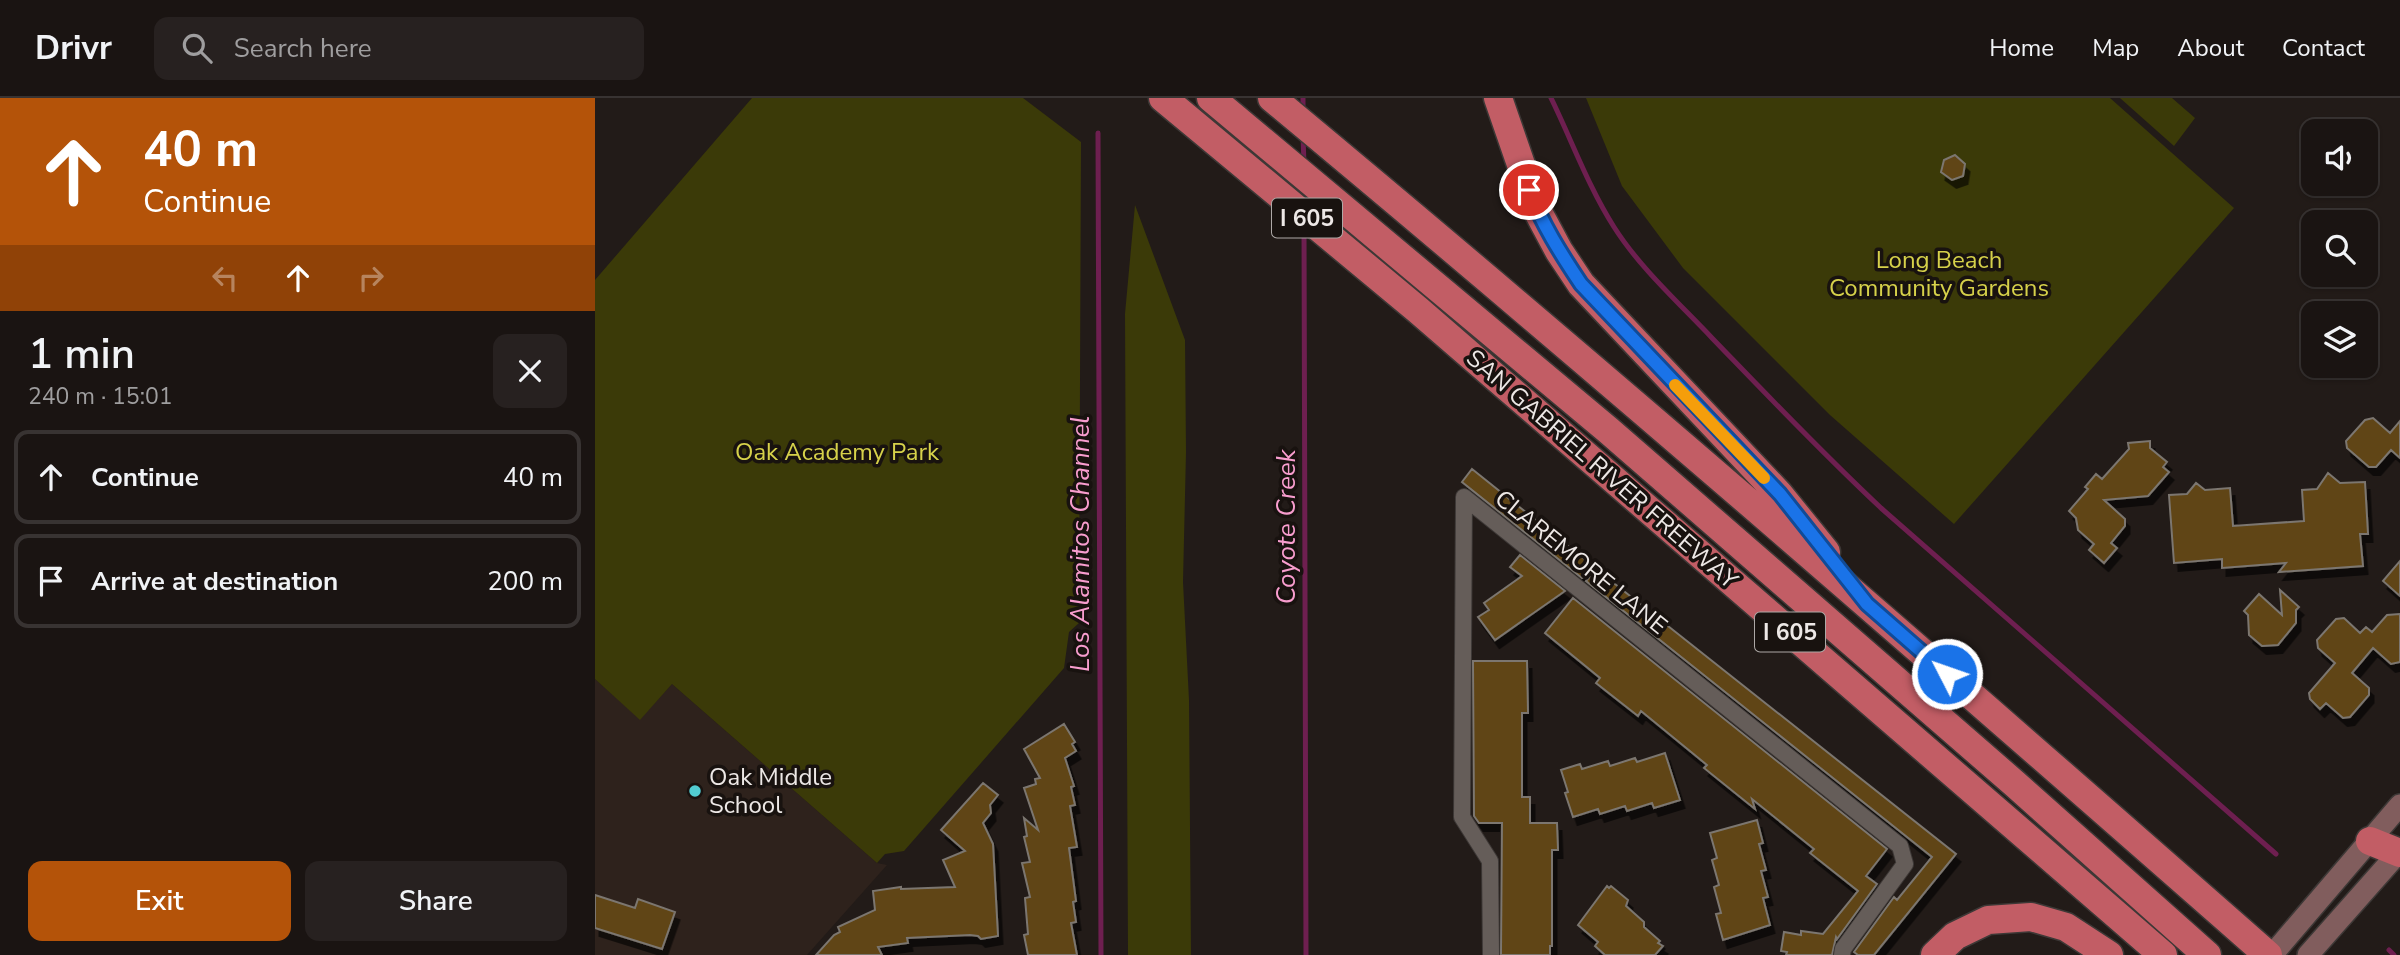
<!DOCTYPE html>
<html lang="en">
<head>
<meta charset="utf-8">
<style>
  :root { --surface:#1a1412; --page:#272120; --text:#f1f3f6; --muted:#9f9e9f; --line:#383332; --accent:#b45309 }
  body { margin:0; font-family:"Nunito Sans",sans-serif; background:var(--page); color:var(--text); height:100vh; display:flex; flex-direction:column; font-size:26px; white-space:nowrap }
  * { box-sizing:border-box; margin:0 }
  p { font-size:23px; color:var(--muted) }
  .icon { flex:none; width:38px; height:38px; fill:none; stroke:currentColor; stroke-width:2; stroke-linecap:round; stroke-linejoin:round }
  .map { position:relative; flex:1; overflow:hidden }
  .sheet { display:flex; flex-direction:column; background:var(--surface); width:595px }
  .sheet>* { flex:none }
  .guide { background:#b45309; color:#fff; overflow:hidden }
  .tools { position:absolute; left:1706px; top:21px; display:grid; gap:14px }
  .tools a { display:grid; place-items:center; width:77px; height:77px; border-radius:14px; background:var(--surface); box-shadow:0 2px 5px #0004,0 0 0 2px var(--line); font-size:35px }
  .pin { position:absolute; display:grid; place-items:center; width:60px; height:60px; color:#fff; margin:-30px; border:4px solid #fff; border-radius:50%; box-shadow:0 2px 7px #0007 }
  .me { position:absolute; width:77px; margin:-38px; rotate:311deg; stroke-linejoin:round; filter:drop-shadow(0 0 5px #0008) }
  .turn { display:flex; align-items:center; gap:24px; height:147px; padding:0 28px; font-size:32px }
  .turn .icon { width:91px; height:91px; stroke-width:2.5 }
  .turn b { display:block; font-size:49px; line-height:60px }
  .lanes { display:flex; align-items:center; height:66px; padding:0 28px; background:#0003; justify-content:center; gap:35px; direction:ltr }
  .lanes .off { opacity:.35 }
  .round { display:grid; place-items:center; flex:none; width:74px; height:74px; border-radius:14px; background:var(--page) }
  .headline { display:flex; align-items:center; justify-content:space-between; height:119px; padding:0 28px }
  h1 { font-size:42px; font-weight:600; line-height:52px }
  .primary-button { display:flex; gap:14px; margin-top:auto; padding:14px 28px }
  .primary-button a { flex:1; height:80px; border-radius:14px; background:var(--accent); color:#fff; font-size:28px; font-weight:600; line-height:80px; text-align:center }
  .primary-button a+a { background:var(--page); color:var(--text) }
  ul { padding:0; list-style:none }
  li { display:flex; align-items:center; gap:21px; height:94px; margin:0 14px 10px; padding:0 14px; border:4px solid var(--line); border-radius:14px }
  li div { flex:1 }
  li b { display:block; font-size:26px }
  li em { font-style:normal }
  header { display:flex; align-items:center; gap:42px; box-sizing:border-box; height:98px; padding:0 35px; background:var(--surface); border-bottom:2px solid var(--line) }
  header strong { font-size:33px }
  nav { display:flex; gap:38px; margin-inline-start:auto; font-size:24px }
  .search { width:490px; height:63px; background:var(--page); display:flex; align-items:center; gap:18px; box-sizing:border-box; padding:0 24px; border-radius:14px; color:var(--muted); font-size:26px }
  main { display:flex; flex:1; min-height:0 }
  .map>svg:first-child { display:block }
  .built { fill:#2e221c }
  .green { fill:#3b3a08 }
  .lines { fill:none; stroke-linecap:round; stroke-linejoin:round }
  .stream { stroke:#6e1f50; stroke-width:5 }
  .building { fill:#604413; stroke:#7b766f; stroke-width:2; filter:url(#shadow) }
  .minor-casing { stroke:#3d3836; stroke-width:18 }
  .secondary-casing { stroke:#3d3836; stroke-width:24 }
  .motorway-casing { stroke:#3d3836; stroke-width:31 }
  .minor { stroke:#655d59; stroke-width:16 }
  .secondary { stroke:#815d5d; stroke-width:21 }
  .motorway { stroke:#c25d65; stroke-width:28 }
  .route-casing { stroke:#114b97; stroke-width:18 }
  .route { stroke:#1a73e8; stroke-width:12 }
  .slow { stroke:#f59e0b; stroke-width:12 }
  .poi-dot { fill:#52ccd1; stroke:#18120f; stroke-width:2.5 }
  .labels { text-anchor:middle; stroke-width:7; stroke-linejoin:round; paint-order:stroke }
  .shield { fill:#18120f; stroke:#ada8a6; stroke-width:2 }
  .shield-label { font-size:23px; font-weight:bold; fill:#ede8e6 }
  .park-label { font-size:24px; fill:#d6d14a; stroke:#18120f }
  .street-label { font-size:24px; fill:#ede8e6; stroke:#18120f }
  .poi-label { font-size:24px; fill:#ede8e6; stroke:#18120f; text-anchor:start }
  .water-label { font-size:26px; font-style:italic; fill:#f89dce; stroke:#18120f }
</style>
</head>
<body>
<header>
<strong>Drivr</strong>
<div class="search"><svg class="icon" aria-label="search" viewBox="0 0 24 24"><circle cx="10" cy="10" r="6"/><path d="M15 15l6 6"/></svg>Search here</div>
<nav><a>Home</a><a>Map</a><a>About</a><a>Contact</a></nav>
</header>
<main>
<section class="sheet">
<div class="guide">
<div class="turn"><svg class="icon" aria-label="ahead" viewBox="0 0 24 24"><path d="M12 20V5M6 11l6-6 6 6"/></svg><div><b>40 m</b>Continue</div></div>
<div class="lanes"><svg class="icon off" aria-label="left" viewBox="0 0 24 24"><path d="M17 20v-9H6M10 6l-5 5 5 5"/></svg><svg class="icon" aria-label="ahead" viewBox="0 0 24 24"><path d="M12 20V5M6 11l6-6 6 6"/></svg><svg class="icon off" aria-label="right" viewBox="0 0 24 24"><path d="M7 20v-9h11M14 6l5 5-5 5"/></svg></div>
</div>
<div class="headline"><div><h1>1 min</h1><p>240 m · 15:01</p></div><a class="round"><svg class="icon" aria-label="close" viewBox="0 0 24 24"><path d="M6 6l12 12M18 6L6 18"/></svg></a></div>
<ul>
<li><svg class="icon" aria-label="ahead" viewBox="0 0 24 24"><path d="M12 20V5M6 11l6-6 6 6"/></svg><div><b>Continue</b></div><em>40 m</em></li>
<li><svg class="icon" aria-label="arrive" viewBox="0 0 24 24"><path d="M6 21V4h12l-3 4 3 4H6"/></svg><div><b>Arrive at destination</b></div><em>200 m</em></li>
</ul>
<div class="primary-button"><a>Exit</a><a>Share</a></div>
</section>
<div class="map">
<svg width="1805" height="857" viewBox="0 0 1805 857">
  <defs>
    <filter id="shadow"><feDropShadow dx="4.5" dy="8" stdDeviation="0" flood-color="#0009"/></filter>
  </defs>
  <rect width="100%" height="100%" fill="#221b18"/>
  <path class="built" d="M0 581 45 621 77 586 282 765 292 767 212 857H0Z"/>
  <path class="green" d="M157 0H428L486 44 484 525 474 534 469 570 309 753 290 756 282 765 77 586 45 622 0 581V182Z
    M991 0H1515L1639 110 1359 426 1235 317 1088 170 1027 88Z
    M1525 0H1577L1600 20 1579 48Z
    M540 107 590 242 591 354 588 484 594 602 596 857H533L530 216Z"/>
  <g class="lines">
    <path class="stream" d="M708 0V14
      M956 0C977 43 993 88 1019 129 1045 170 1084 205 1117 240 1173 298 1227 355 1286 410L1681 756
      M503 35 506 857
      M708 38 709 66
      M709 129 711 857
      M1794 852 1799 857"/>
  </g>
  <path class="building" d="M1360 57 1370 66 1368 78 1357 82 1346 74 1349 62Z
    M1778 320 1795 335 1805 323V360L1796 352 1781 369H1774L1752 350 1751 343 1770 322Z
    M1555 343V350L1572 364 1568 369 1574 374 1553 398 1509 402 1530 421V428L1516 445 1522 450 1509 465 1494 452 1499 446 1483 432 1481 420 1474 413 1493 391 1490 389 1501 376 1507 381 1534 351 1533 345Z
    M877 371 993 464 1001 471 987 480 867 384Z
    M1733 375 1745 385 1770 384 1773 436H1765L1768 468 1684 474 1691 465 1627 470V461L1579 465 1574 397 1592 396 1601 385 1610 392 1635 390 1638 428 1709 423 1707 392 1722 391Z
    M925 457 970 493 900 542 883 519 894 512 889 505 927 478 915 469Z
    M1805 463V498L1788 483Z
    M1001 471 1361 756 1279 857H1263L1259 854 1299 799 1302 802 1337 759 991 483Z
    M1685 492 1704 509 1701 512V525L1683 547 1667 548 1654 537 1653 517 1649 513 1664 496 1687 517Z
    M978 500 1292 751 1271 778 1282 786 1242 841 1241 839 1237 857H1191L1192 854 1186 853 1189 834 1206 837V833L1228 836 1263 793 1215 755 1219 751 1157 701 1160 711 1109 670 1112 667 1046 613 1043 618 1001 585 1005 580 950 535Z
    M1805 516V564L1796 566 1778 550 1757 575 1774 590V597L1755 619 1748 620 1731 605 1725 611 1715 601 1714 595 1740 565 1723 550 1722 542 1741 521 1749 520 1765 535 1771 529 1777 534 1792 517Z
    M878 563H932L933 615H927V699H935V725H962L963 752H957V848H955V857H906L907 725H884L879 718Z
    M469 626 480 644 477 646 481 653 470 660 479 688 476 689 480 707 475 708 482 749 474 750 481 803 478 804 481 824 476 825 482 857H433L429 837 433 836 430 800 435 799 427 765 435 764 429 739 432 738 429 720 443 732 429 690 441 686 440 681 445 680 429 651Z
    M1070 655 1085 702 1059 710 1057 705 1032 713 1030 708 1005 716 1003 711 978 719 970 695 973 694 966 672 985 666 987 671 1013 663 1015 668 1040 660 1042 664Z
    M388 685 403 697 395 707 396 715 388 725 398 746 403 838 386 841 383 838 375 837 312 840 313 845 283 849 287 857H221L239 837 245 834 243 829 280 812 278 793 306 789V791L360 789 348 762 370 753 346 732Z
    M1162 722 1168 745 1164 746 1171 772 1166 773 1173 799 1168 800 1175 827 1128 842 1121 816 1126 815 1119 789 1124 787 1117 762 1122 760 1115 735Z
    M1012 788 1014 790 1016 788 1033 802 1031 808 1049 824V829L1065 843 1063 845 1068 848 1060 857H1010L1000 848 1003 844 983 827Z
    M0 797 40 810 43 801 80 814 67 851 0 830Z"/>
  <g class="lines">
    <defs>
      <path id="minor" d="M896 857 895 763 867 719 869 399 1305 748 1310 766 1248 851 1247 857"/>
      <path id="secondary" d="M1677 857 1805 707
        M1713 857 1805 753"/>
      <path id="motorway" d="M568 0 823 212 1568 857
        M616 0 1013 332 1420 686 1612 857
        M677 0C1014 280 1344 568 1673 857
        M903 0 941 110 964 153 986 186 1184 396 1231 454
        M1775 743 1805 755
        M1340 857 1360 838 1393 822 1436 819 1471 829 1514 857"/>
    </defs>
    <use href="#minor" class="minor-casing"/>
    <use href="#secondary" class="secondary-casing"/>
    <use href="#motorway" class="motorway-casing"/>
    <use href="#minor" class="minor"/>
    <use href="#secondary" class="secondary"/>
    <use href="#motorway" class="motorway"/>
  </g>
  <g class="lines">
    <defs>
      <path id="route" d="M934 92C947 126 966 156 986 186L1185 396 1272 506 1352 576"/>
    </defs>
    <use href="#route" class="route-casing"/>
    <use href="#route" class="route"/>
    <path class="slow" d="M1080 287 1169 380"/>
  </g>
  <circle class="poi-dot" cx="100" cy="693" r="7"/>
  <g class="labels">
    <g class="shield">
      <rect x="677" y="100.5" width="70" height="39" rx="5"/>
      <rect x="1160" y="514.5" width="70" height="39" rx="5"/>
    </g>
    <g class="shield-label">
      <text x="712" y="128">I 605</text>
      <text x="1195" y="542">I 605</text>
    </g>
    <g class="park-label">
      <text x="1344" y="170">Long Beach<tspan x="1344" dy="28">Community Gardens</tspan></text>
      <text x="242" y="362">Oak Academy Park</text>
    </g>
    <g class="street-label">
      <text transform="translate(1007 371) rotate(41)" y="8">SAN GABRIEL RIVER FREEWAY</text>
      <text transform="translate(986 464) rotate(39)" y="8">CLAREMORE LANE</text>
    </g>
    <g class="poi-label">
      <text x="114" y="687">Oak Middle<tspan x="114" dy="28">School</tspan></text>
    </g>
    <g class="water-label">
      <text transform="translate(691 429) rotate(-90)" y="9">Coyote Creek</text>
      <text transform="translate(485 446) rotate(-90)" y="9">Los Alamitos Channel</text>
    </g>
  </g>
</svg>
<div class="tools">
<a><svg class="icon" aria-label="sound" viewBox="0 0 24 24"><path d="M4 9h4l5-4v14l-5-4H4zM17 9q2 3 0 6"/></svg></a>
<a><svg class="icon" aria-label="search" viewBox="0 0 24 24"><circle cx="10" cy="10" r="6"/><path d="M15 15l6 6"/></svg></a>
<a><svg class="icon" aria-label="layers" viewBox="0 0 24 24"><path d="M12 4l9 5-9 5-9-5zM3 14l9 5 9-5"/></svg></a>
</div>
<div class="pin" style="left:934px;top:92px;background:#d93025"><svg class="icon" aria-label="arrive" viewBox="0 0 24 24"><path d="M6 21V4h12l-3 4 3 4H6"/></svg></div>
<svg class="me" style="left:1352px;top:576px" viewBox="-20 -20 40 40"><circle r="17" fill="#1a73e8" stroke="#fff" stroke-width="3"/><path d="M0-11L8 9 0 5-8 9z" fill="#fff"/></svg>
</div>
</main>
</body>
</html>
